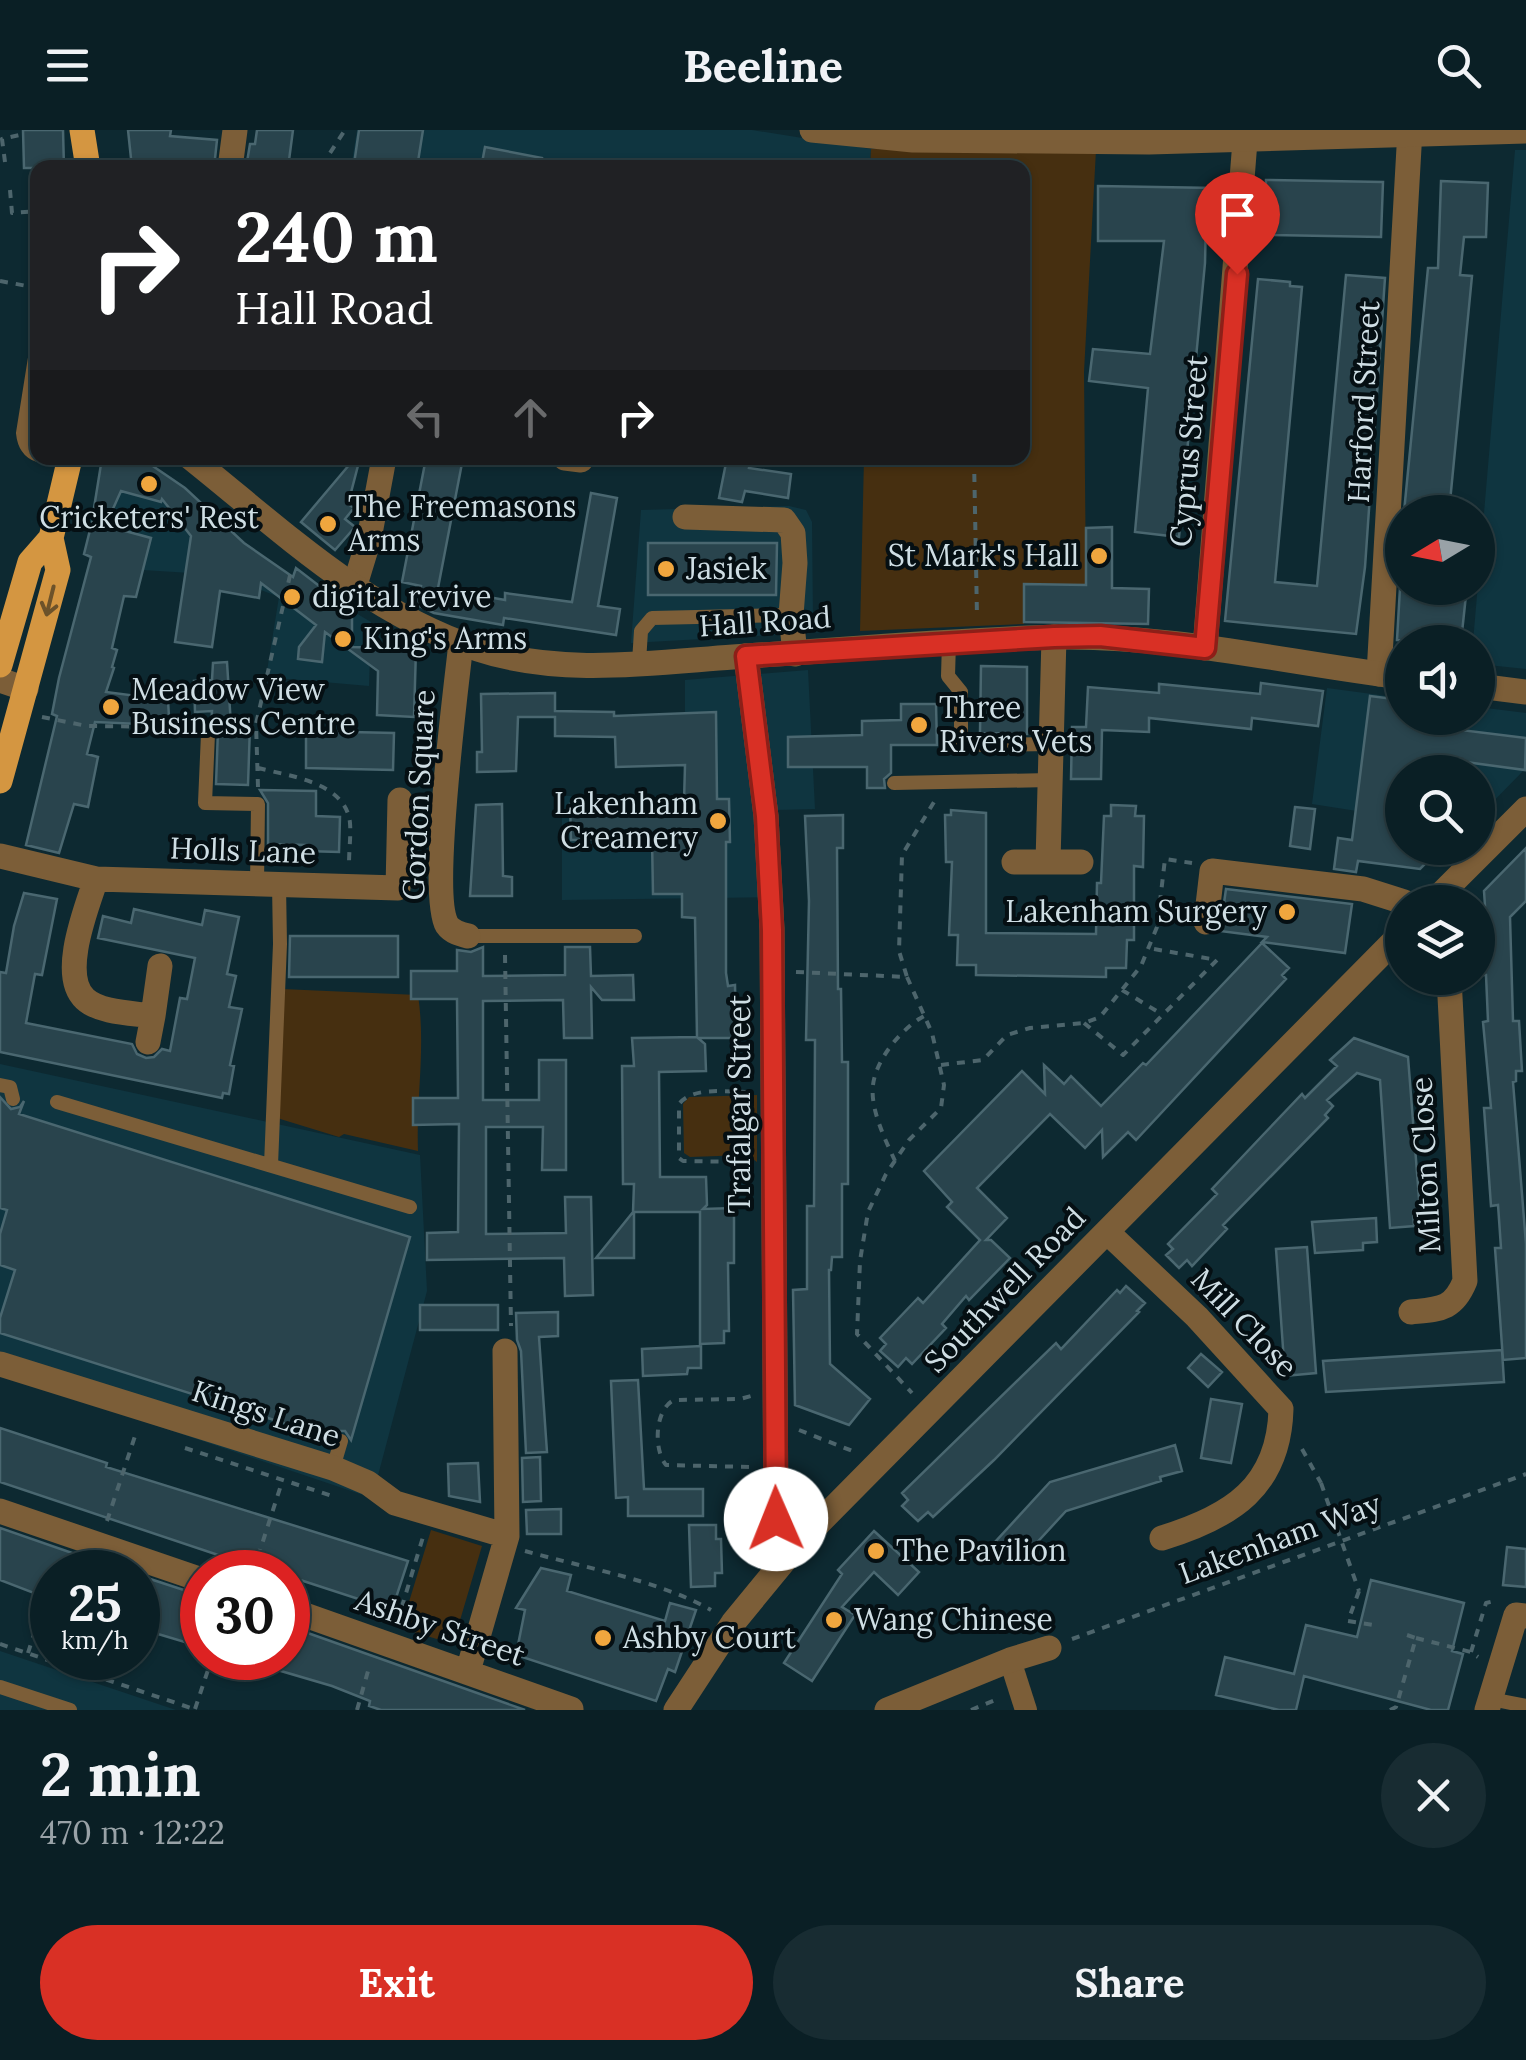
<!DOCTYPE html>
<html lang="en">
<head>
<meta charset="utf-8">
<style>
  :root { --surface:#0a1f25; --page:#182c32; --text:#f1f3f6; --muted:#99a2a7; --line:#2a3d42; --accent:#d93025 }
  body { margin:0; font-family:Lora,serif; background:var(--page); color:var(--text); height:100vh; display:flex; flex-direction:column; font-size:38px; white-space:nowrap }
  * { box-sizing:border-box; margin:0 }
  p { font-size:32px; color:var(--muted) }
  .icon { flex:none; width:55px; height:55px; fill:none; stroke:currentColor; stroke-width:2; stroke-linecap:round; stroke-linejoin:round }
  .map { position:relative; height:1580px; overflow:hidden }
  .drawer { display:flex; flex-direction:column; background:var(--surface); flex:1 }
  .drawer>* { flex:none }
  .guide { position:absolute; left:30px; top:30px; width:1000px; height:305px; border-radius:20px; box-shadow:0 2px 8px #0004,0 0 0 2px var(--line); background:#202124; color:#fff; overflow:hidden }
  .needle { width:65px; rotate:260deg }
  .controls { position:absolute; left:1385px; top:365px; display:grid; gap:20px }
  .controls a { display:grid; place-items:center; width:110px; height:110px; border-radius:50%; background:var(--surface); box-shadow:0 2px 8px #0004,0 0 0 2px var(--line); font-size:50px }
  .speed { position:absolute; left:30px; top:1420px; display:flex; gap:20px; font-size:50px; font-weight:700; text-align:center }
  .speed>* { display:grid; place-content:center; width:130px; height:130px; border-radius:50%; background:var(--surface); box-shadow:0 2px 8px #0004,0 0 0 2px var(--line); line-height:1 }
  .speed small { font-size:25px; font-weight:400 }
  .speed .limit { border:15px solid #d22; background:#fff; color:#111 }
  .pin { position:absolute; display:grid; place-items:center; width:85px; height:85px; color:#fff; margin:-102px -42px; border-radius:50% 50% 50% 0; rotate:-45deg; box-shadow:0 0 10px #0007 }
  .pin .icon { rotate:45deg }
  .me { position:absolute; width:110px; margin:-55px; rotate:359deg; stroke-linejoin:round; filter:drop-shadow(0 0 8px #0008) }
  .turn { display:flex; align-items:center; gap:35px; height:210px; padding:0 40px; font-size:45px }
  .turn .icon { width:130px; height:130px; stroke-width:2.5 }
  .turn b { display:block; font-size:70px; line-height:85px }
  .lanes { display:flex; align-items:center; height:95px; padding:0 40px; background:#0003; justify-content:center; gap:50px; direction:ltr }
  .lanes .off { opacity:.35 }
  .round { display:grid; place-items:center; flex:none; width:105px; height:105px; border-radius:52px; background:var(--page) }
  .summary { display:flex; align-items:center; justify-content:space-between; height:170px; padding:0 40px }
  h1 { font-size:60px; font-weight:800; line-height:75px }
  .action { display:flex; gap:20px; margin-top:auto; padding:20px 40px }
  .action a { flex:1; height:115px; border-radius:60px; background:var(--accent); color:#fff; font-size:40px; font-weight:800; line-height:115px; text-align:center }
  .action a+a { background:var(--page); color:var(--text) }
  header { display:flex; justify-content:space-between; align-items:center; height:130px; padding:0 40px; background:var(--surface); font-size:45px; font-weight:800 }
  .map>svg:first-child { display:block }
  .built { fill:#0f3540 }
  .green { fill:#462f10 }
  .building { fill:#29444d; stroke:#4a6770; stroke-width:2.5 }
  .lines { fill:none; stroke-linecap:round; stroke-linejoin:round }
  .path { stroke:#4d656c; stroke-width:4; stroke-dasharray:8 8; stroke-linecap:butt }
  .service { stroke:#7c5e38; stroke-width:14 }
  .pedestrian { stroke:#7c5e38; stroke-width:22 }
  .minor { stroke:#7c5e38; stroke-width:25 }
  .tertiary { stroke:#7c5e38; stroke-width:25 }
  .primary { stroke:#d49641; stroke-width:25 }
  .path-bridge { stroke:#4d656c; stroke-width:4; stroke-dasharray:8 8; stroke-linecap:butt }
  .oneway { stroke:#6c522a }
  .route-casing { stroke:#8d1f18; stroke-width:25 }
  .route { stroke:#d93025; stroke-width:18 }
  .poi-dot { fill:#f0a63e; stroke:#050f13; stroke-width:4 }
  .labels { text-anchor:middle; stroke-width:8; stroke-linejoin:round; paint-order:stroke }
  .street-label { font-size:30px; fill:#cfdee4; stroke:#050f13 }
  .poi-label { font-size:30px; fill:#cfdee4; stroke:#050f13; text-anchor:start }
</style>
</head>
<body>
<header><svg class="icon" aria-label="menu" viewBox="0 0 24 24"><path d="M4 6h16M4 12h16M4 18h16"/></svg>Beeline<svg class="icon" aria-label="search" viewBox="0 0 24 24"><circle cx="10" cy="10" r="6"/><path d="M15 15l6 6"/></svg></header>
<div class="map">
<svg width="1526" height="1580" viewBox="0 0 1526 1580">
  <rect width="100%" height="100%" fill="#0d2931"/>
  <path class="built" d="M357 0H752L871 19 870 38H351Z
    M1515 20H1526V539L1478 534V512H1473Z
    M102 328H141L193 366 244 413 271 433 371 492 369 556 266 547 279 467 222 445 143 440 84 424Z
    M789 376 806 380 812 392 813 492 815 499 824 502 631 513 641 380Z
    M808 540 815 679 776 680 779 767 562 770V666H685V550Z
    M1327 558 1402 568V588H1478V577L1526 583V638L1478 687V642H1402V688L1312 674Z
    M0 934 420 1025 427 1161 372 1368 0 1243Z
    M0 1521 176 1580H0Z"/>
  <path class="green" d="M871 19 1096 20 1084 242 1086 455H1024V494L860 501 864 328H1022V38L870 37Z
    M282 859 418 865C426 917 416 968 418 1021L344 1004 339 1007 277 988Z
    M757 965V1032L747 1025 690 1027 684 1023 683 974 689 967Z
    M431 1400 482 1416 453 1514 401 1498Z"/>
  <path class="building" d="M23 0H63L64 38H24Z
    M128 0H171L170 6 217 10 214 38H132Z
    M257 0H293L288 38H246L250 14H255Z
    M359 0H423L417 38 354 34Z
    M485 17 542 28 541 38H481Z
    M1266 50 1383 52 1381 107 1273 105 1274 80H1265Z
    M1441 51 1488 53 1486 107H1464L1460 145 1472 146 1449 382H1404L1428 138H1438Z
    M1098 56 1215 58V87H1206L1205 133 1179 407 1135 402 1148 258 1089 251 1093 219 1150 224 1164 111H1098Z
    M1346 145 1385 148 1365 437 1356 504 1225 491 1258 149 1290 152V156L1302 157 1275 452 1317 456Z
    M102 328H141L185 358 244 413 293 447 296 438 318 455 352 481V517L416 519 414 587 377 585 378 541 325 502 322 532 298 529 299 517 316 495 261 453 259 468 220 461 212 517 175 512 191 406 162 369 161 372 121 361 112 381 94 378Z
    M355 328H360L348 374 354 378 345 389 355 397 335 420 301 392Z
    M426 328H463L438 458 505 470V463L572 472 591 363 617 368 598 476 620 479 616 505 504 488 503 495 434 483 417 475 421 456 402 452Z
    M727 328H751L749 338 791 344 788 368 745 361 742 372 719 368Z
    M92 392 151 408 136 467 124 466 112 518 117 520 112 537 114 538 106 562 168 570 169 587 139 588 140 594 95 592 87 624 98 627 88 677 74 674 59 723 26 715 57 586 52 584 59 548 91 427 84 424Z
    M1112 397V458L1149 459 1148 494 1024 492V454L1086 455V398Z
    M648 413H777L776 465H648Z
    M1400 458 1466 465 1461 512 1397 510Z
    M227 532 231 596H250L248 655 216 654 218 600 211 594 212 581 195 582 194 551 212 550 213 533Z
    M981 536 1027 537V604L980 603Z
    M1261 553 1323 561 1318 596 1252 588 1251 599 1149 588V602L1102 600 1101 649H1071L1072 597H1086L1088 557 1159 563V554L1260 564Z
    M555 563V581L614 582V586L716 582 717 669H729L730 712H726V843L728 856 735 855 736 908H698L705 914 706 941 659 942 660 1047H706L707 1075 703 1079 734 1078V1133H728L729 1201H724V1213L700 1214V1082H634V1128H596L633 1082 634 1054H623L622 936H634L632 908 697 907 695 788 682 787V764H653L652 709 571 710 570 674 684 672 685 635 616 637 615 607 555 606V587H518L516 641 477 642V622H482L481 564Z
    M1370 566 1402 570V588H1421L1420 595 1526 608 1525 640 1458 631 1457 642H1402V718H1441L1420 739 1358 731 1356 742 1334 739 1338 708 1352 710Z
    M901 574H936L937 615H891V643L884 649 885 658H867V637H788V607L862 605V591L901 590Z
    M306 601 394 603 393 640 306 638Z
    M260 660 316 661V686L340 687 339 722 305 721V715L268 714V673Z
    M502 674 503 746 512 747V766H470L476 675Z
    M1111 675 1136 676 1135 686H1144L1143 737 1134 736V810H1127L1126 838H1106V847L976 845V835H957L958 805H949L952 732H946L945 685H951V680L986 683V803L1096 804 1097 753H1101L1104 686H1111Z
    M1295 677 1315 679 1310 719 1290 716Z
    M843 685V718H837L838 859H841L842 932H848V1054H842V1127H832L831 1140H829L830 1234 870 1269 849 1295 795 1275 793 1160 807 1159V1076H814L815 910H806L809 771 805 686Z
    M1526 718V771L1510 787 1513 891H1519L1522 941H1516V951L1513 952 1526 1114V1228L1503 1230 1495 1118H1501L1498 1075 1491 1076 1484 978H1491L1483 892 1488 891 1486 845H1479L1478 784 1485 776 1484 761Z
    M1226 759 1352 774 1345 823 1262 812 1267 807 1220 801Z
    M24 763 57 769 42 845 35 844 26 893 132 914 137 924 146 928 154 927 162 919 170 921 180 868 187 869 195 828 98 808 103 786 131 793 134 779 202 795 205 780 239 787 227 844 236 846 229 877 242 879 230 935 234 936 229 964 223 963 222 968 0 922V842L6 843 14 796Z
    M290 806H398V847H289Z
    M1262 813 1289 838 1282 845 1286 849 1136 1010 1128 1002 1103 1027 1102 1000 1085 1018 1050 984 977 1058 1007 1088 986 1110H991L1010 1128 969 1170 966 1166 942 1194 946 1198 912 1234 906 1228 898 1237 880 1221 886 1214 880 1208 918 1168 923 1173 980 1110 947 1077 952 1072 924 1041 1022 941 1045 964 1044 935 1064 954 1071 946 1101 976 1143 933 1146 935Z
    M483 817V846L565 845V817H590L591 846 633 845 634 870H602L591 857 592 908H564L563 870 483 871V970H539V930H566V1040H542L543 997H486V1104L566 1103 565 1067H591L593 1165 565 1166 564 1128 427 1130V1103L458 1102 459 994 413 995V968H458L457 869H411V841H457V820L471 822Z
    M1354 908 1408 927 1420 1081H1413L1414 1096 1390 1098 1380 950 1357 943 1327 970 1333 976 1325 985 1328 988 1223 1095 1227 1099 1192 1136 1187 1130 1179 1138 1166 1125 1173 1119 1168 1114 1217 1064 1212 1059 1261 1007 1302 964 1305 968 1337 936 1330 930Z
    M0 967 11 979 20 977 24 971 19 984 410 1107 351 1310 345 1301H338L331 1308 0 1203V1188L15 1140 0 1135V1104L7 1080 0 1078Z
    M1376 1088 1377 1112 1363 1113V1120L1315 1123 1312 1092Z
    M1307 1117 1316 1243 1285 1246 1276 1119Z
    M1126 1156 1145 1173 1137 1181 1139 1182 994 1330 933 1387 928 1382 918 1391 902 1376 908 1370 902 1363 1056 1213 1061 1219 1117 1160 1120 1163Z
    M420 1175H498V1200H420Z
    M558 1182V1206L539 1207 547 1322 526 1323 521 1221 517 1210 516 1183Z
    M701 1216V1238H688L687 1244 643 1246 642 1219Z
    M1502 1220 1504 1252 1326 1262 1323 1231Z
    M1201 1224 1222 1242 1208 1257 1188 1238Z
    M638 1250 644 1359H703V1386H628V1367L616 1368 611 1251Z
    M1211 1269 1242 1274 1231 1333 1201 1328Z
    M0 1298 107 1333 106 1337 408 1431 392 1480 288 1446V1442L248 1435 0 1352Z
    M1175 1315 1182 1341 1160 1347 1161 1351 1066 1381 1019 1432 996 1411 1050 1352Z
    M540 1327 541 1371 523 1372 522 1328Z
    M478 1333 480 1372 449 1366 448 1334Z
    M561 1379V1404H527L526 1380Z
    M689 1395H716V1409H721L722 1443H715V1456L691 1457Z
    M0 1398 121 1440V1442H52V1470L0 1450Z
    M874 1401 919 1442 898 1465 874 1442 842 1477 855 1485 812 1551 784 1533 842 1444 838 1440Z
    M1507 1417 1526 1419V1457L1503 1455Z
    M541 1438 571 1445 567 1461 665 1491 670 1473 696 1480 675 1542 668 1539 656 1571 516 1525 525 1480 516 1478Z
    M138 1445 202 1466V1504L192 1501 188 1513 138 1498Z
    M1371 1450 1464 1473 1452 1521 1463 1524 1448 1580H1431L1304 1546 1296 1580H1279L1216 1565 1225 1527 1294 1544 1306 1495 1357 1507Z
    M288 1496 525 1580H381L369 1576 370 1571 332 1556 250 1532 251 1528H288Z"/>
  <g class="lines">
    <path class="path" d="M5 32 2 9 24 4
      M326 36 337 38
      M326 38 328 26 345 0
      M10 60 12 83 38 81
      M0 151 38 158
      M1022 161C1033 172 1030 184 1022 197
      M974 328 977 486
      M42 587 87 596 191 597
      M226 596 256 594
      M258 638C289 646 346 652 350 693 351 706 349 720 349 734
      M258 657 256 594 291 441
      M505 825 511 1196
      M796 842 907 847 899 821 902 725 934 672
      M907 847 932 903 944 955 941 978 909 1010 886 1044 868 1082 860 1131 857 1204 912 1263
      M1122 860 1163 885
      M1084 893 1123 925 1217 830 1148 818
      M941 935 983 930 1007 905 1030 898 1084 893 1100 887 1141 836 1157 797 1165 729 1192 733
      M749 962C727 962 693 956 679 974V1028L683 1031 749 1032
      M895 1031C885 1009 870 979 873 955 876 929 902 898 924 886
      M799 1300 855 1322
      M185 1318 332 1366
      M1302 1319 1321 1353
      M749 1337 666 1335C653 1319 655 1279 674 1270L740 1269 751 1266
      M107 1391 137 1300
      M525 1421C585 1438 658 1450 711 1480
      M54 1442 59 1427
      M253 1442 282 1352
      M1359 1461 1348 1491 1374 1495
      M397 1493 423 1407
      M1416 1508 1471 1522 1478 1527
      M1072 1509 1526 1344
      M0 1514 197 1580
      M1471 1522 1486 1473 1494 1471
      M28 1523 52 1447
      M195 1579 212 1528
      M357 1580 370 1534
      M971 1580 1000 1568
      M1390 1580 1396 1577 1416 1508 1401 1503"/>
    <path class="service" d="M38 209 23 303C24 313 27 321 38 325
      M949 512 948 546 961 562V615L1052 614
      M639 532 641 501 652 488 791 485
      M208 604 205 673 258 674 257 755
      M894 653 1050 650
      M468 806H635
      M0 955 10 957 13 969
      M57 972 410 1077
      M271 1035 280 814 279 755
      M333 1338 341 1311
      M0 1557 70 1580
      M1491 1569 1526 1576"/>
    <path class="pedestrian" d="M1010 1530 1026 1580"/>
    <path class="minor" d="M230 38 235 0
      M565 328 581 330
      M685 387 784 390 793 403 795 433 791 485 795 524
      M354 458 369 409 384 328
      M461 513C456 559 429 764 447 795 452 802 460 804 468 806
      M1205 518 1245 11
      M746 526 766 686 772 799 776 1389 783 1405 797 1415
      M1379 544 1410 0
      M0 550 26 559
      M0 726 96 749 398 758 400 670
      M1014 732H1048L1054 507
      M1048 732H1081
      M96 749C87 777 59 845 85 869 100 883 133 883 153 886L160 836
      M1433 772 1526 679
      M1206 792 1212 741 1363 759 1404 772
      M148 912 153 886
      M1107 1102 1197 1187 1281 1279C1279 1357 1231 1387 1162 1408
      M1411 1182C1440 1179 1453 1180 1465 1151L1449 848
      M0 1234 333 1338 368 1353 395 1373 507 1406
      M0 1381 202 1450
      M288 1479 571 1579
      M468 1541 507 1406 505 1221
      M676 1580 733 1493 797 1415 1402 803
      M887 1580 1010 1530 1049 1518
      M1487 1580 1516 1485 1526 1486"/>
    <path class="tertiary" d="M812 0 913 10 1149 12 1526 1
      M191 328C280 399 367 483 478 519 559 546 650 533 733 527 841 520 949 510 1058 507 1173 505 1288 533 1402 547
      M1478 556 1526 562"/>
    <path class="primary" d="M82 0 88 38
      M0 535 30 432 51 408 70 328
      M0 651 58 440 51 408"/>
    <path class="path-bridge" d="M1321 1353 1359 1461"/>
  </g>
  <defs><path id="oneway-shaft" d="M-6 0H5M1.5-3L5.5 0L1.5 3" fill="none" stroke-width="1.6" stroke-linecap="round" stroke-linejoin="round" transform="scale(2.5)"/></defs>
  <use class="oneway" href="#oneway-shaft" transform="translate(50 471) rotate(104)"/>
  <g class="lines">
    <defs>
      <path id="route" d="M776 1389 772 800 766 686 746 526 1054 507 1100 506 1205 518 1237 144"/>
    </defs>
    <use href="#route" class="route-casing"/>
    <use href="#route" class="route"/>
  </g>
  <g class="poi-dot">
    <circle cx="149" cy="354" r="10"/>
    <circle cx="328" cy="394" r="10"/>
    <circle cx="1099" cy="426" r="10"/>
    <circle cx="666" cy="439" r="10"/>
    <circle cx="292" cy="467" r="10"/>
    <circle cx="343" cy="509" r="10"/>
    <circle cx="111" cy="577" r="10"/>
    <circle cx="919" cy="595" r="10"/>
    <circle cx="718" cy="691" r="10"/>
    <circle cx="1287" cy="782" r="10"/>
    <circle cx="876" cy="1421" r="10"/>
    <circle cx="834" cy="1490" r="10"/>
    <circle cx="603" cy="1508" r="10"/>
  </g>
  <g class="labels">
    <g class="street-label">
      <text transform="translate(1364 272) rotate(-87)" y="10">Harford Street</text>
      <text transform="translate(1189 321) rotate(-85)" y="10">Cyprus Street</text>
      <text transform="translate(765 492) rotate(-4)" y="10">Hall Road</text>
      <text transform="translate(419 665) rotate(-87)" y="10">Gordon Square</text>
      <text transform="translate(243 721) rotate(2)" y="10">Holls Lane</text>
      <text transform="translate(740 974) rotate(-90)" y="10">Trafalgar Street</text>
      <text transform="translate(1426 1035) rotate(-93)" y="10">Milton Close</text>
      <text transform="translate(1005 1160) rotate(-46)" y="10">Southwell Road</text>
      <text transform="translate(1244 1193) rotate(46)" y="10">Mill Close</text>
      <text transform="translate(266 1284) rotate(18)" y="10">Kings Lane</text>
      <text transform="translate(1280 1409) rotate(-20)" y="10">Lakenham Way</text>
      <text transform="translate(440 1498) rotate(19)" y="10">Ashby Street</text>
    </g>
    <g class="poi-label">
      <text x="348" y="387">The Freemasons<tspan x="348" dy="34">Arms</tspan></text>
      <text x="149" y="398" text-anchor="middle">Cricketers' Rest</text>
      <text x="1079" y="436" text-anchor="end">St Mark's Hall</text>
      <text x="686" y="449">Jasiek</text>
      <text x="312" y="477">digital revive</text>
      <text x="363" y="519">King's Arms</text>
      <text x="131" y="570">Meadow View<tspan x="131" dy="34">Business Centre</tspan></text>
      <text x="939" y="588">Three<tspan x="939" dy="34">Rivers Vets</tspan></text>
      <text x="698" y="684" text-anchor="end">Lakenham<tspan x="698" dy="34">Creamery</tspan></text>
      <text x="1267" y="792" text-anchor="end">Lakenham Surgery</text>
      <text x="896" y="1431">The Pavilion</text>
      <text x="854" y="1500">Wang Chinese</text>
      <text x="623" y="1518">Ashby Court</text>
    </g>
  </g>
</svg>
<div class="controls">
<a><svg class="needle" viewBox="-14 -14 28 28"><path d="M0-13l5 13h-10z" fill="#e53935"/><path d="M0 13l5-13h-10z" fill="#99a2a7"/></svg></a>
<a><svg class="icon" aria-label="sound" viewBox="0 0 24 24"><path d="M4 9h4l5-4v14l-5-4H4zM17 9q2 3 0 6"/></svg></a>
<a><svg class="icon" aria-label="search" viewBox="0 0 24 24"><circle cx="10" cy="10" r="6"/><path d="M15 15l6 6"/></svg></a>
<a><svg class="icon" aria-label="layers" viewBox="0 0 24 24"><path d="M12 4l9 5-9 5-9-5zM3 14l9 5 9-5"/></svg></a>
</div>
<div class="speed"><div>25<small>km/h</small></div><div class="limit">30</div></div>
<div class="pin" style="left:1237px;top:144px;background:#d93025"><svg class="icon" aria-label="arrive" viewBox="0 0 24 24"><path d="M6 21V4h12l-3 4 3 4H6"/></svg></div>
<svg class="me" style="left:776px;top:1389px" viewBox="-20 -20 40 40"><circle r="19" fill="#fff"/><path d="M0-13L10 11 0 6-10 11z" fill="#d93025"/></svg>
<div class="guide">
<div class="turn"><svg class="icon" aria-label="right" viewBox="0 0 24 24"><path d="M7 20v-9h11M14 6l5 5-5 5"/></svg><div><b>240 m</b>Hall Road</div></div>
<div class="lanes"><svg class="icon off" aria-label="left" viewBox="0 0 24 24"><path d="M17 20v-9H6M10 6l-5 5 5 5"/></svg><svg class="icon off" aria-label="ahead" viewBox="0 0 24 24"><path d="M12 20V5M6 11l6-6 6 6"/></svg><svg class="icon" aria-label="right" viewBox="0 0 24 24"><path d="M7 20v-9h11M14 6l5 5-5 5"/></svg></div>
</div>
</div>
<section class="drawer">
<div class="summary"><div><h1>2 min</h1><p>470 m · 12:22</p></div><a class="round"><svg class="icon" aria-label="close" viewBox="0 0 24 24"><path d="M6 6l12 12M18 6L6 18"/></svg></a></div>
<div class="action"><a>Exit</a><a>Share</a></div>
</section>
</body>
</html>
